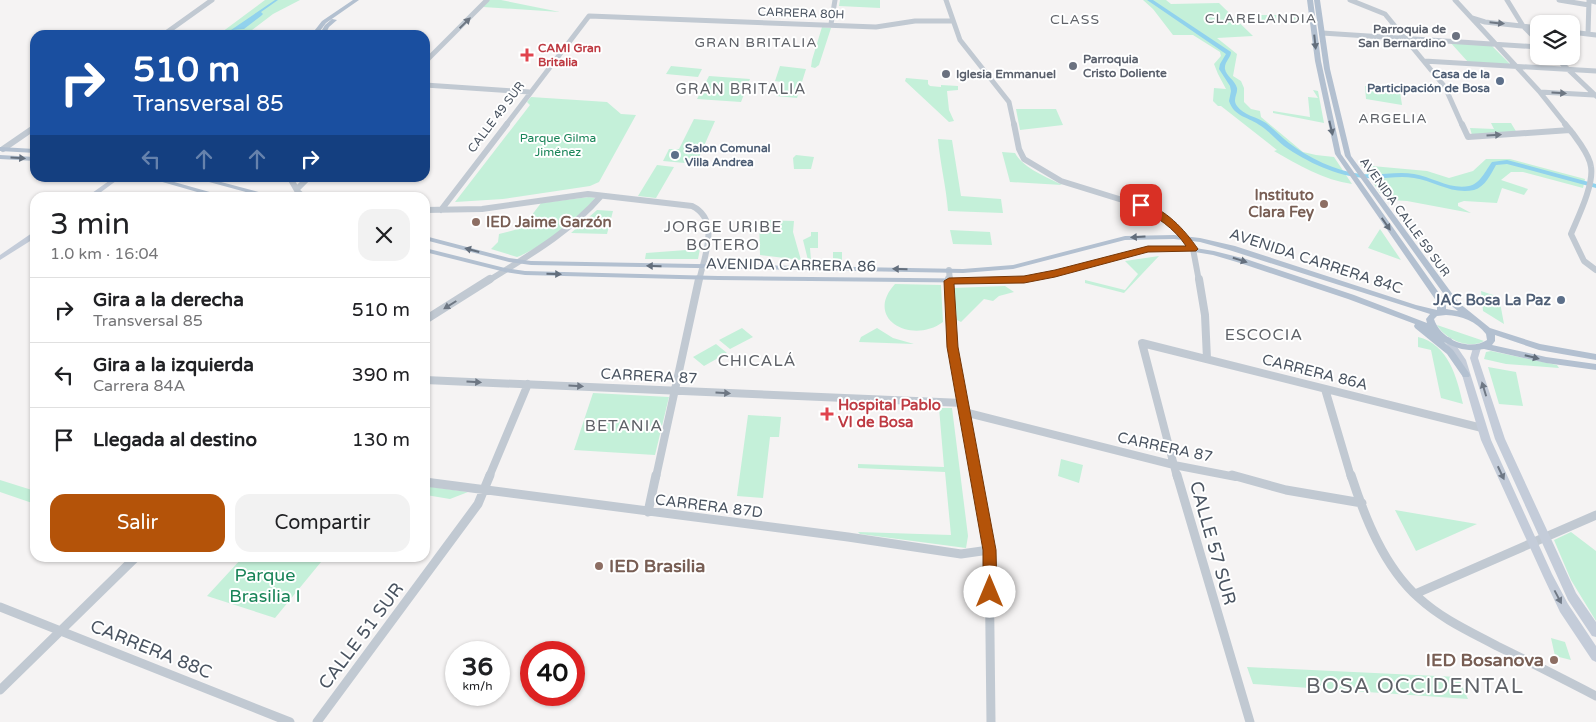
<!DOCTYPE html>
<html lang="es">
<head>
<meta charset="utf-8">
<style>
  :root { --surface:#fff; --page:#f2f2f2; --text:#202124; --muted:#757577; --line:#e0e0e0; --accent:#b45309 }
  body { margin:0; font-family:"Varela Round",sans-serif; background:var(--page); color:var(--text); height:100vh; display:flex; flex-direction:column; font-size:19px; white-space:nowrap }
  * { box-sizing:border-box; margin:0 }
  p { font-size:16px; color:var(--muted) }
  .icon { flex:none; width:28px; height:28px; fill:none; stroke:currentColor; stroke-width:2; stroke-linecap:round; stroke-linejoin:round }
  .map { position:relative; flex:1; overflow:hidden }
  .side { position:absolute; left:30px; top:192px; width:400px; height:370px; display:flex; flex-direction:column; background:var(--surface); border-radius:15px; box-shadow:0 1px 4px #0004 }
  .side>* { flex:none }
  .top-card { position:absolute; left:30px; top:30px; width:400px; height:152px; border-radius:15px; box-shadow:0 1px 4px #0004; background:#1a4fa0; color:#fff; overflow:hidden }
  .tools { position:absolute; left:1530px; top:15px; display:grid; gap:10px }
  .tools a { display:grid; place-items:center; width:50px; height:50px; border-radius:10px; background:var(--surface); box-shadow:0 1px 4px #0004; font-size:25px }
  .speed { position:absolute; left:445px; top:641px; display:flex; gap:10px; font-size:25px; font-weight:700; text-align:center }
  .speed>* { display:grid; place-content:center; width:65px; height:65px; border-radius:50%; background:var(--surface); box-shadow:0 1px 4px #0004; line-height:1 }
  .speed small { font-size:12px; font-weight:400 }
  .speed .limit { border:8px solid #d22; background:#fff; color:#111 }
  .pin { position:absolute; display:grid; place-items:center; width:42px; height:42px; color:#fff; margin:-21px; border-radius:10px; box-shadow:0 2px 8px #0006 }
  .me { position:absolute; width:55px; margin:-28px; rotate:0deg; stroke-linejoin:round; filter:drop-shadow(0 0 4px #0008) }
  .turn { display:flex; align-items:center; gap:18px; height:105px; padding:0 20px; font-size:22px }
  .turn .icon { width:65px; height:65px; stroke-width:2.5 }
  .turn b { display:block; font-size:35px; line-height:42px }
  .lanes { display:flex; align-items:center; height:48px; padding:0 20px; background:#0003; justify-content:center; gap:25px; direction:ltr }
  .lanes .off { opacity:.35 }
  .round { display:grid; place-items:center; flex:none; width:52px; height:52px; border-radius:15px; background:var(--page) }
  .head { display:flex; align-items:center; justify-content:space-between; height:85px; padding:0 20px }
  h1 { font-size:30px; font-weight:600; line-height:38px }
  .cta { display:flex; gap:10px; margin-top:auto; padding:10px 20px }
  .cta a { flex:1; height:58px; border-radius:15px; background:var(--accent); color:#fff; font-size:20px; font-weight:600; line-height:58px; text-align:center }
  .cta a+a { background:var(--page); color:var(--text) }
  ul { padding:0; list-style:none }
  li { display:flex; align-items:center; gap:15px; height:65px; padding:0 20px; border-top:1px solid var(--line) }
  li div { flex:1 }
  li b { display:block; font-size:19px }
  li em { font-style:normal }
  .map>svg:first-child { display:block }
  .green { fill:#c4f0d9 }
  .water { fill:#91d2ed }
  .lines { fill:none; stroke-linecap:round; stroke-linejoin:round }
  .river { fill:#91d2ed; fill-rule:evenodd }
  .tertiary-far3 { stroke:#c1c9d2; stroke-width:5 }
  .tertiary-far2 { stroke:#c1c9d2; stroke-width:6 }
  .tertiary-far1 { stroke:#c1c9d2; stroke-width:8 }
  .tertiary { stroke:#c1c9d2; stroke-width:9 }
  .secondary { fill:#c4ccd9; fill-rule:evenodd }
  .primary { fill:#b3c0d0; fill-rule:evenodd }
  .oneway { fill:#6e7783 }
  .oneway2 { fill:#646f7d }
  .oneway3 { fill:#6f7885 }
  .route { fill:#b45309; stroke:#753606 }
  .worship-dot { fill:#6b7280; stroke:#fff; stroke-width:2 }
  .health-dot { fill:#e0444e; stroke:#fff; stroke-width:2 }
  .service-dot { fill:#5c6f8a; stroke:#fff; stroke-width:2 }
  .education-dot { fill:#8d6e63; stroke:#fff; stroke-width:2 }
  .labels { text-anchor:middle; stroke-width:4; stroke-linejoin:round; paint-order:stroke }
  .far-street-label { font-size:12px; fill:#4a5461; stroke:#fff }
  .far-worship-label { font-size:12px; font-weight:bold; fill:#5b616d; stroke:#fff; text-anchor:start }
  .far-health-label { font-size:12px; font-weight:bold; fill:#be3a42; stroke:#fff; text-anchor:start }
  .far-service-label { font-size:12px; font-weight:bold; fill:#4e5e75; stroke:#fff; text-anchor:end }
  .far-park-label { font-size:12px; fill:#198458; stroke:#fff }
  .far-neighbourhood-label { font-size:14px; letter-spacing:1px; fill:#5f6268; stroke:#fff }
  .far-quarter-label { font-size:15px; letter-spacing:1px; fill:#5f6268; stroke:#fff }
  .education-label { font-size:15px; font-weight:bold; fill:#785e54; stroke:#fff; text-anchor:end }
  .street-label { font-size:15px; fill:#4a5461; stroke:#fff }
  .service-label { font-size:15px; font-weight:bold; fill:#4e5e75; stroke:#fff; text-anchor:end }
  .health-label { font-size:15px; font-weight:bold; fill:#be3a42; stroke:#fff; text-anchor:start }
  .neighbourhood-label { font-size:16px; letter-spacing:1px; fill:#5f6268; stroke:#fff }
  .near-street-label { font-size:18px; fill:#4a5461; stroke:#fff }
  .near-education-label { font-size:18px; font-weight:bold; fill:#785e54; stroke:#fff; text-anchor:start }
  .near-park-label { font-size:18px; fill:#198458; stroke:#fff }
  .near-quarter-label { font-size:21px; letter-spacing:1px; fill:#5f6268; stroke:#fff }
</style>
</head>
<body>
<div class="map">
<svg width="1596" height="722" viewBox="0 0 1596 722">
  <rect width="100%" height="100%" fill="#f5f3f3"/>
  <path class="green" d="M265 0H300L273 14 248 33 222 32Z
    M489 0H501L560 12 483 7Z
    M840 0H880V8L839 6Z
    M1143 0H1166L1171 4 1219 3 1253 36 1217 38 1237 54 1233 76 1241 81 1244 88V102L1251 109 1260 111 1261 117 1303 152 1316 155 1334 157 1352 184C1324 180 1298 165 1274 151L1277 150 1221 106H1218L1213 101 1214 88 1226 89 1218 74 1214 64 1221 56 1220 52 1193 35H1173L1153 9Z
    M1238 15H1302L1305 22 1244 21Z
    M822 27 831 28 819 65 815 68 811 67 812 60Z
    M1450 42 1491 45 1511 65 1468 62Z
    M671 66 702 69 698 77 666 74Z
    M780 66 806 69 797 98 776 96 781 82 775 81Z
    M709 76 750 79 741 102 697 99Z
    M906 78 928 80V84L930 86 941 87V85L958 86V90L947 91 949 110 954 121 949 122 905 81Z
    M1365 86 1400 92 1402 105 1366 99Z
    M1313 90 1318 91 1324 123 1273 113V111L1310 117 1308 97 1318 98Z
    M531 97 607 102 621 114 636 115 599 182 590 186 503 199 455 202 530 105 527 102Z
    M1016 109H1056L1063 125 1020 130Z
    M694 119 715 121 696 164 663 161 669 149H679Z
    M1491 123H1511L1517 133 1472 135 1470 128 1494 129Z
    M938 139 952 140 961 196 1001 199 1003 213 948 211C946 186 940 163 938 139Z
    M1002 152 1015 153C1023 168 1047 177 1062 185L1010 182Z
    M796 155 814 157 811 169H794L793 158Z
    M1486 159H1510L1585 179 1583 188 1523 172H1511L1501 180 1528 189 1524 195 1502 188 1497 203 1464 201 1458 203V206L1471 213 1407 201 1390 200 1384 192 1380 193 1361 165 1427 171 1449 178 1473 171Z
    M657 165 674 167 656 198 638 196Z
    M589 197 595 198C580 218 540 249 517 257L491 249 498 242 499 234 522 228 541 203Z
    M597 210 613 211 607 234 571 233Z
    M759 220 794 221 793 232 801 260 760 255Z
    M1380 229 1401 260 1368 248Z
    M950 230 990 232 992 245 953 244Z
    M811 232H818V248H810L811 260 833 261V252H842V264H809L803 240 811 236Z
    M700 249 698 259H645L646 253Z
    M1159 256 1124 293 1085 283V280L1125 290 1138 274 1125 261Z
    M895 284 941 285 943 322C912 345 863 319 895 284Z
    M1005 286 1014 292 999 296 993 301 984 299 961 322 957 320 953 288Z
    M1481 291 1499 297 1504 324 1483 311Z
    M1437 325 1484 341C1469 350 1445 339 1437 325Z
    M742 328 753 337 730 349 719 340Z
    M877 328 893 338 914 344 859 342 861 337Z
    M1418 337C1448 344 1457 377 1463 404L1441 398 1431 350 1418 347Z
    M716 344 727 353 704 366 693 357Z
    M1491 351 1557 365 1559 368 1506 364 1484 359 1486 352Z
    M1488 367 1516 372 1523 406 1499 404Z
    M593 393 669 397 655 455 574 450Z
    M939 408H952L968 536 966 548 860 534 858 532 951 535 945 472 858 468V464L944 467Z
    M748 415 781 417 779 437H770L763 498 737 496Z
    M1061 459 1083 465 1079 483 1058 476Z
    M0 480 35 491V504L0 492Z
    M425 486 468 492 450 499 426 495Z
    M1395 510 1477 524 1416 551Z
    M1571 532 1596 551V621L1571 580 1554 540Z
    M242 558H307L321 562 275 618 207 596Z
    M1551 638 1565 642 1571 660 1555 656Z
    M1247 667 1458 677 1468 699 1253 684Z"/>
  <path class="water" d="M275 0H278L261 12 263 14 261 16 244 29 231 30Z"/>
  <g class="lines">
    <path class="river" d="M1147 0H1153L1231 52C1231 58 1224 62 1225 69 1226 76 1235 80 1237 88 1238 94 1232 99 1237 106 1243 115 1257 117 1266 123 1274 129 1281 137 1289 143 1309 158 1335 171 1361 174 1379 176 1397 171 1414 174 1432 177 1451 190 1469 186 1480 184 1486 170 1492 162L1507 160 1596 184V188L1507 164 1496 165C1491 174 1485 187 1474 190 1453 195 1434 181 1414 178 1398 175 1381 180 1365 178 1336 176 1307 162 1284 146 1276 140 1269 131 1261 126 1249 117 1234 117 1229 101L1231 91 1230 86 1219 69 1220 64 1226 54Z"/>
    <path class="tertiary-far3" d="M946 0 960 40 1009 102 1014 125
      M1350 0 1385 14 1445 87 1462 125
      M1455 0 1539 91 1566 125
      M1507 0 1523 26 1539 42
      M1559 0 1589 5
      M1472 18 1485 22 1539 28
      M831 24 835 0
      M1571 32 1596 35
      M1322 33 1539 47
      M1588 34 1589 0 1596 2
      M163 35 212 0
      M1554 56 1596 96
      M1424 61 1596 71
      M425 62 487 0
      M425 85 530 92
      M1540 92 1594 95
      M506 125 589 16 876 27 915 21H952"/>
    <path class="tertiary-far2" d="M1014 124 1019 149 1024 159 1061 181 1145 207 1171 223 1186 238 1193 249 1199 281
      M1462 124 1468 137 1570 130
      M1565 124C1573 133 1590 155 1591 167 1594 185 1578 217 1571 234L1584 261 1596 270
      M3 149 35 127
      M290 178 298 192 305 198
      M297 189 308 178
      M425 210 482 209 588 194 692 206C721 220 704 257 699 281
      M441 210 507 124
      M949 270 950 281
      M488 281C528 256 570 232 601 196"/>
    <path class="tertiary-far1" d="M949 279 953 347 976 477
      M1199 279 1205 315 1207 359
      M425 320 490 279
      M425 380 963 403
      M1325 389 1351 477
      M964 412 1174 465 1236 477
      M489 477 528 384
      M656 477 699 279
      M1177 477 1142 343 1482 428"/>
    <path class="tertiary" d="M976 475 989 550 991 722
      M1177 475 1250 722
      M1232 475 1286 490 1362 503
      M1351 475C1365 518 1384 567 1419 598 1442 619 1469 631 1497 646 1530 662 1563 679 1596 696
      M425 482 848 537 961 554 989 550
      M648 512 656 475
      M1415 594 1596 515
      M0 607 290 722
      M0 690 135 558
      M317 722 478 504 490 475"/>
    <path class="secondary" d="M113 178H120L93 198H85Z
      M32 233H35V238L0 260V255Z
      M1448 337 1451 338 1466 360 1491 440 1552 574 1568 604 1596 646V662L1592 660 1560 612 1543 576 1481 440 1458 361 1444 340Z
      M1477 345 1481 348 1478 358 1505 439 1576 593 1596 622V637L1592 636 1568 600 1495 439 1470 358 1473 348Z"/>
    <path class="primary" d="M353 0H359L326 23 317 35H311L322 21Z
      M1307 0H1313L1321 61 1341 154 1444 300 1446 306V309L1458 311 1453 307 1345 156 1324 69 1314 0H1320L1330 69 1351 156 1459 303 1490 328 1540 344 1596 354V360L1539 350 1495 335V341L1492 345 1546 357 1596 364V370L1546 363 1484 349C1469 352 1457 349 1444 342L1453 350 1469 373 1470 375 1469 377H1463L1447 354 1415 328 1414 326 1415 324 1348 299 1240 263 1213 255 1189 251H1148L1047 277 1005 283 718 280 525 275 505 272 425 252V248L505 268 525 271 718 276 1005 279 1047 273 1148 247H1189L1214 251 1246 259 1354 295 1427 323 1426 319 1430 314 1229 250 1200 242 1174 239 1125 240 1013 269 963 273 531 265 509 262 425 240V236L509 258 531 261 963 269 1013 265 1125 236 1174 235 1200 238 1235 246 1416 305 1437 310V302L1335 154 1315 61ZM1446 315C1462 316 1476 321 1486 334L1487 340C1469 352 1440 339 1434 319L1437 316Z
      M332 19 337 20 329 27 325 35H319L325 25Z
      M0 147 35 149V153L0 151Z
      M0 155 35 157V161L0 159Z
      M151 178H160L231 198H218L152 179Z
      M197 178H206L281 198H268L198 179Z"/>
  </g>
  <defs><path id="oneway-solid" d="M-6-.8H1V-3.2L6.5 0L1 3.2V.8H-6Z" transform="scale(1.25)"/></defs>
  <g class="oneway">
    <use href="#oneway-solid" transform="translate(465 23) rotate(-44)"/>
    <use href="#oneway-solid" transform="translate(1497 23) rotate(6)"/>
    <use href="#oneway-solid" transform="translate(1559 93) rotate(3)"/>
    <use href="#oneway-solid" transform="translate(1494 135) rotate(-4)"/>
    <use href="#oneway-solid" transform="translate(450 305) rotate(148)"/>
    <use href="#oneway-solid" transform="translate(474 382) rotate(3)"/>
    <use href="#oneway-solid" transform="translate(576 386) rotate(3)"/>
    <use href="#oneway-solid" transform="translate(723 393) rotate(3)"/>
  </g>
  <g class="oneway2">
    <use href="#oneway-solid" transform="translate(1315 42) rotate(84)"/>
    <use href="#oneway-solid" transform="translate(1331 128) rotate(77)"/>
    <use href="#oneway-solid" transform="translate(18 158) rotate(4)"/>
    <use href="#oneway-solid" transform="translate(1386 224) rotate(55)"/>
    <use href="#oneway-solid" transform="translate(1138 237) rotate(176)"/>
    <use href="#oneway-solid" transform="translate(472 250) rotate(-165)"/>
    <use href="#oneway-solid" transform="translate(1240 260) rotate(17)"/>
    <use href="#oneway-solid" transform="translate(654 266) rotate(-179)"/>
    <use href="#oneway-solid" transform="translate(900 269) rotate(-179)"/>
    <use href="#oneway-solid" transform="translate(554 274) rotate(1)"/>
    <use href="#oneway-solid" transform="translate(1532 357) rotate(14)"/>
  </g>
  <g class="oneway3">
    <use href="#oneway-solid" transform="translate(1484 389) rotate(-107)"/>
    <use href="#oneway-solid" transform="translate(1501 473) rotate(65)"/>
    <use href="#oneway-solid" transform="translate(1558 597) rotate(62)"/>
  </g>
  <path class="route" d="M1141 202C1166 209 1184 229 1198 249L1196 251 1148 252 1055 277 1024 283 954 284 958 347 996 550 997 592 995 596 990 598 985 596 983 592V550L947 347 944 281 949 278 1024 276 1055 270 1148 246H1186C1174 228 1157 217 1138 207V203Z"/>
  <g class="worship-dot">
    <circle cx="1456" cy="36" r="5"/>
    <circle cx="1073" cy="66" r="5"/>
    <circle cx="946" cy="74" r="5"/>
  </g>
  <g class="health-dot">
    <path d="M524.5 47.5h5v5h5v5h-5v5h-5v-5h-5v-5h5z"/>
    <path d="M824.5 406.5h5v5h5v5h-5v5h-5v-5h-5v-5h5z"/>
  </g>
  <g class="service-dot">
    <circle cx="1500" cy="81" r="5"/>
    <circle cx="675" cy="155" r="5"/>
    <circle cx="1561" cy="300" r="5"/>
  </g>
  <g class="education-dot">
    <circle cx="1324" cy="204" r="5"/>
    <circle cx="476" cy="222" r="5"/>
    <circle cx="599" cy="566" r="5"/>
    <circle cx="1554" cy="660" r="5"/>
  </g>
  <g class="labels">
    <g class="far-street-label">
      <text transform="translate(801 13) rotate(2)" y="4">CARRERA 80H</text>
      <text transform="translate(496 117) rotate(-53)" y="4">CALLE 49 SUR</text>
      <text transform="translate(1405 217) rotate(54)" y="4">AVENIDA CALLE 59 SUR</text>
    </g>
    <g class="far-worship-label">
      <text x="1446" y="33" text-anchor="end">Parroquia de<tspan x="1446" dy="14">San Bernardino</tspan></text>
      <text x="1083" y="63">Parroquia<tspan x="1083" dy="14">Cristo Doliente</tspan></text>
      <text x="956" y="78">Iglesia Emmanuel</text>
    </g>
    <g class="far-health-label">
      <text x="538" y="52">CAMI Gran<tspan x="538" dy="14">Britalia</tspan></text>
    </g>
    <g class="far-service-label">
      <text x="1490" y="78">Casa de la<tspan x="1490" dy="14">Participación de Bosa</tspan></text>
      <text x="685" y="152" text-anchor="start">Salon Comunal<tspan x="685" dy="14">Villa Andrea</tspan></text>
    </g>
    <g class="far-park-label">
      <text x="558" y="142">Parque Gilma<tspan x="558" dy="14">Jiménez</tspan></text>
    </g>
    <g class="far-neighbourhood-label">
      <text x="1261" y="23">CLARELANDIA</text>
      <text x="1075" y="24">CLASS</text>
      <text x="756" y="47">GRAN BRITALIA</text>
      <text x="1393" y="123">ARGELIA</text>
    </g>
    <g class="far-quarter-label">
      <text x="741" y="94">GRAN BRITALIA</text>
    </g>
    <g class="education-label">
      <text x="1314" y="200">Instituto<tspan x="1314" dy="17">Clara Fey</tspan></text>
      <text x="486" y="227" text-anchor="start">IED Jaime Garzón</text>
    </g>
    <g class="street-label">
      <text transform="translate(1316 261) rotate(18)" y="5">AVENIDA CARRERA 84C</text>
      <text transform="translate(791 265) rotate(1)" y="5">AVENIDA CARRERA 86</text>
      <text transform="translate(1315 372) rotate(14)" y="5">CARRERA 86A</text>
      <text transform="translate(649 376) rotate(3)" y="5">CARRERA 87</text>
      <text transform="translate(1165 447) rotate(12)" y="5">CARRERA 87</text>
      <text transform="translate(709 506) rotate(7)" y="5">CARRERA 87D</text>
    </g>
    <g class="service-label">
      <text x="1551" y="305">JAC Bosa La Paz</text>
    </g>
    <g class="health-label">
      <text x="838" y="410">Hospital Pablo<tspan x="838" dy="17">VI de Bosa</tspan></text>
    </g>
    <g class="neighbourhood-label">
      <text x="723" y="232">JORGE URIBE<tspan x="723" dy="18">BOTERO</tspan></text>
      <text x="1264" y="340">ESCOCIA</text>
      <text x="757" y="366">CHICALÁ</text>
      <text x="624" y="431">BETANIA</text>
    </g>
    <g class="near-street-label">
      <text transform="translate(1213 543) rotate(74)" y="6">CALLE 57 SUR</text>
      <text transform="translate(361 636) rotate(-53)" y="6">CALLE 51 SUR</text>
      <text transform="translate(151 649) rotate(22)" y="6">CARRERA 88C</text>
    </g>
    <g class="near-education-label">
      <text x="609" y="572">IED Brasilia</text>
      <text x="1544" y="666" text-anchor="end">IED Bosanova</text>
    </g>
    <g class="near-park-label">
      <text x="265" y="581">Parque<tspan x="265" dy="21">Brasilia I</tspan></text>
    </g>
    <g class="near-quarter-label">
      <text x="1415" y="693">BOSA OCCIDENTAL</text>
    </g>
  </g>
</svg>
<div class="tools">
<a><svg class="icon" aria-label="layers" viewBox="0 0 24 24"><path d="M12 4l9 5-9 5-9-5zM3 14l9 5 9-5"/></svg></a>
</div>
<div class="speed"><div>36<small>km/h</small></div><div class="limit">40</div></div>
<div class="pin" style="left:1141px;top:205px;background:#d93025"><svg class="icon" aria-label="arrive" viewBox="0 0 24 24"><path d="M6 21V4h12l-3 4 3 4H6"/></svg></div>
<svg class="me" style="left:990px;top:592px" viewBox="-20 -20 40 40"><circle r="19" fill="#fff"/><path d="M0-13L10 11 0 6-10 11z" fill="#b45309"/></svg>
<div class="top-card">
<div class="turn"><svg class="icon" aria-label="right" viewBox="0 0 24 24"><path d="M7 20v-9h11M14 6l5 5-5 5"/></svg><div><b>510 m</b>Transversal 85</div></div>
<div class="lanes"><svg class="icon off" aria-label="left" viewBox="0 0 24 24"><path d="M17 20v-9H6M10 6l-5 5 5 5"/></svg><svg class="icon off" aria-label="ahead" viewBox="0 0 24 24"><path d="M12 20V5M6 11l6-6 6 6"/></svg><svg class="icon off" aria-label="ahead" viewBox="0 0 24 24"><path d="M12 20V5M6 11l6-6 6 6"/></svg><svg class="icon" aria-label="right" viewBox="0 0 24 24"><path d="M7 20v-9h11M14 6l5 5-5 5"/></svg></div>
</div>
<section class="side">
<div class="head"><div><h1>3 min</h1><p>1.0 km · 16:04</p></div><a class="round"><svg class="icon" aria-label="close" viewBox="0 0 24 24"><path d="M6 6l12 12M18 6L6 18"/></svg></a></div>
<ul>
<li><svg class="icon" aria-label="right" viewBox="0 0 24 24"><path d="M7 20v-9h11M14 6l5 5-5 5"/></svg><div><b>Gira a la derecha</b><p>Transversal 85</p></div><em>510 m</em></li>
<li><svg class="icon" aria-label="left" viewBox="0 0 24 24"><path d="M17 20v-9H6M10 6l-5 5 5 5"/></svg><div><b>Gira a la izquierda</b><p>Carrera 84A</p></div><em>390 m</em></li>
<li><svg class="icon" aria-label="arrive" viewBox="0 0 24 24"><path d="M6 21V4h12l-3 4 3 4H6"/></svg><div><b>Llegada al destino</b></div><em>130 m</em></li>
</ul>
<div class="cta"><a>Salir</a><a>Compartir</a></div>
</section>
</div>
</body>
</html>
